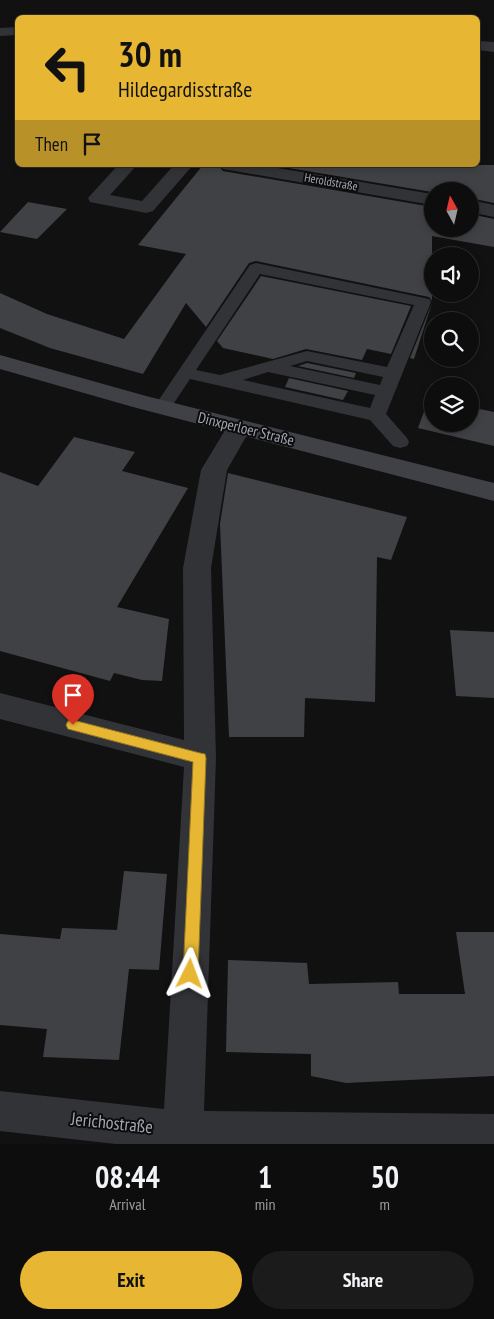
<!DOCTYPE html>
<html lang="en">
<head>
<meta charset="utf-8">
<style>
  :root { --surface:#0d0d0e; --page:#1b1b1c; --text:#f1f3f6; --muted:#9a9c9e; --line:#2d2d2e; --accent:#e7b734 }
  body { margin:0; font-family:"PT Sans Narrow",sans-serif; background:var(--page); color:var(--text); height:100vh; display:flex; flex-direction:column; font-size:19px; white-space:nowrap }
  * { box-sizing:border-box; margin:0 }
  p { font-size:16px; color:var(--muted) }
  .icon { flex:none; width:28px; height:28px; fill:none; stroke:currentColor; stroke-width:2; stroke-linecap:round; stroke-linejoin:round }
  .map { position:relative; height:1144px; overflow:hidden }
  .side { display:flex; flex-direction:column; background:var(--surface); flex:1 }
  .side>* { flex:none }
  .hud { position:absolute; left:15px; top:15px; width:465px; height:152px; border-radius:8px; box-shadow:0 2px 8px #0003,0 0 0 1px var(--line); background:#e7b734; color:#111; overflow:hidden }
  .needle { width:32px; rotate:352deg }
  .buttons { position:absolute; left:424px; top:182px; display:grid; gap:10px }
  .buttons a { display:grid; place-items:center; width:55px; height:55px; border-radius:50%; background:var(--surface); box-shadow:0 2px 8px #0003,0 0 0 1px var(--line); font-size:25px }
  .pin { position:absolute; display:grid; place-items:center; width:42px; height:42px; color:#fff; margin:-51px -21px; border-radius:50% 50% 50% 0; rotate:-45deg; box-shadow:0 0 5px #0007 }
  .pin .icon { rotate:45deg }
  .me { position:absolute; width:55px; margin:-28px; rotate:3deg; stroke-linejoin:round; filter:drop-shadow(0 0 4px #0008) }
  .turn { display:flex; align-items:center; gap:18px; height:105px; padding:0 20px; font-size:22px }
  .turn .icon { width:65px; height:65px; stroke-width:2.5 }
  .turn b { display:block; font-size:35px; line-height:42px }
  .then { display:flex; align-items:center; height:48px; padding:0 20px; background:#0003; gap:10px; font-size:19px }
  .eta { display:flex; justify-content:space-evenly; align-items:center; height:85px; text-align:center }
  .eta b { font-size:30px; font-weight:600; line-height:35px }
  .cta { display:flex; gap:10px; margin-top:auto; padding:10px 20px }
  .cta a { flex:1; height:58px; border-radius:30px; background:var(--accent); color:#111; font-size:20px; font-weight:600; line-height:58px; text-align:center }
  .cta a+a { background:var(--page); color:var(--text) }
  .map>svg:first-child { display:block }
  .building { fill:#404145 }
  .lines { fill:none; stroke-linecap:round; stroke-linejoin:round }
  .service { fill:#323337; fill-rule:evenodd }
  .minor { fill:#323337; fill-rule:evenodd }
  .tertiary { fill:#323337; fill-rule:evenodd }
  .secondary { fill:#404147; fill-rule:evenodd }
  .route { fill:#e7b734; stroke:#967722 }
  .labels { text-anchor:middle; stroke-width:4; stroke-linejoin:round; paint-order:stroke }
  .far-street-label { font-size:12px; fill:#a3a7b2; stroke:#0c0c0d }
  .street-label { font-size:15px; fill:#a3a7b2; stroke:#0c0c0d }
  .near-street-label { font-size:18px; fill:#a3a7b2; stroke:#0c0c0d }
</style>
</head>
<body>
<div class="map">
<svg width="494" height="1144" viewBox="0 0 494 1144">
  <rect width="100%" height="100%" fill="#111112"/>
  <path class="building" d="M203 165H218L223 171 432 207V229H470V214L494 219V247L432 236V301L429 297 256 261 249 263 206 327 186 303 143 374 50 348 0 328V293L47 314 124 339 186 254 138 245Z
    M271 165H494V203L470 198V191L432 192Z
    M28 202 67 209 37 239 0 232Z
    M261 276 411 306 391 354 367 349 362 360 306 349 273 359 223 348 217 341Z
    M432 303 414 359 410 358Z
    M307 363 356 373 354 378 298 366Z
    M289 378 348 391 343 400 285 387Z
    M429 398 432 399V424H470V407L494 412V446L418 428Z
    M74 437 135 452 122 471 188 488 117 607 169 619 162 681 142 680 114 673 110 681 0 651V472L38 486Z
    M228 473 407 517 391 560 377 557 375 702 305 698 304 737H229L220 524Z
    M450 630 494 632V698L456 696Z
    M124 871 167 874 159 970 129 969 119 1060 43 1057 47 1029 0 1025V934L60 939 62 928 117 930Z
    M456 932H494V1076L346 1083 311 1076V1054L226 1052 228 960 307 963 309 984 398 982 399 994H465Z"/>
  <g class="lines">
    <path class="service" d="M256 263 429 299 431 302 386 414 407 438 409 442 407 446 400 448 393 446 370 420 190 379 168 412 162 414 156 412 153 408 156 404 250 265ZM260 274 414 305 387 367 307 351 220 375 196 370ZM307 361 383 377 380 385 290 366ZM268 372 375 395 370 408 243 380Z"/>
    <path class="minor" d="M118 165H137L110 195 142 201 174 165H193L153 211 146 213 90 202 88 198Z
      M220 165H260L432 194V205L229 170 223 169Z
      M470 200 494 205V217L470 212Z
      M239 420 248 422 251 428 227 470 211 568 216 758 204 1111 494 1114V1144H116L0 1131V1091L164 1109 184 767 0 719V693L184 740 183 568 201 470 230 422Z"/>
    <path class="tertiary" d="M18 27V35L0 36V28Z
      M478 41 494 42V52L478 50Z"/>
    <path class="secondary" d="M0 355 146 396 494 483V501L133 407 0 369Z"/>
  </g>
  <path class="route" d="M73 720 200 753 205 754 206 758 198 974 196 979 190 982 185 979 183 974 193 762 68 729 66 725 68 721Z"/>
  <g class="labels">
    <g class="far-street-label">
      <text transform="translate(331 182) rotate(10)" y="4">Heroldstraße</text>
    </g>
    <g class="street-label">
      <text transform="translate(246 429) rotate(14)" y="5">Dinxperloer Straße</text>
    </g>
    <g class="near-street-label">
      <text transform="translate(112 1123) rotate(6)" y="6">Jerichostraße</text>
    </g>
  </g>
</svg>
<div class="buttons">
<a><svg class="needle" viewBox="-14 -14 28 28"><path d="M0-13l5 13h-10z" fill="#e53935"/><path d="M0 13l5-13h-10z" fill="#9a9c9e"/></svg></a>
<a><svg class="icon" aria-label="sound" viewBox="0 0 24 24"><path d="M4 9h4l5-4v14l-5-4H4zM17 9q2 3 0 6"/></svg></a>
<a><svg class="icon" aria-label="search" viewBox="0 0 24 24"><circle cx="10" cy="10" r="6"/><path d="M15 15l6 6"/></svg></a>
<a><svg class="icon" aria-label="layers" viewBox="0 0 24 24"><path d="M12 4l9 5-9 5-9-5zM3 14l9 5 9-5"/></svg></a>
</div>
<div class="pin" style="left:73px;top:725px;background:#d93025"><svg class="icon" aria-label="arrive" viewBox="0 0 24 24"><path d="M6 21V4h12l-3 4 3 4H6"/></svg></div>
<svg class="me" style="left:190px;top:974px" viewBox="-20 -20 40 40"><path d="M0-17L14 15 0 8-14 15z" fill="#e7b734" stroke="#fff" stroke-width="4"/></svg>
<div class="hud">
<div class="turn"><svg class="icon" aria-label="left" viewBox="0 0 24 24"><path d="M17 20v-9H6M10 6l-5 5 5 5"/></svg><div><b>30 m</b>Hildegardisstraße</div></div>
<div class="then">Then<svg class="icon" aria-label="arrive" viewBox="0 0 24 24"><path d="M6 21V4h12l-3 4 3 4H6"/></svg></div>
</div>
</div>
<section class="side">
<div class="eta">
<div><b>08:44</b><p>Arrival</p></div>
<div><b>1</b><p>min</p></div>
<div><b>50</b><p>m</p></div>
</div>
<div class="cta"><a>Exit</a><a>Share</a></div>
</section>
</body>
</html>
